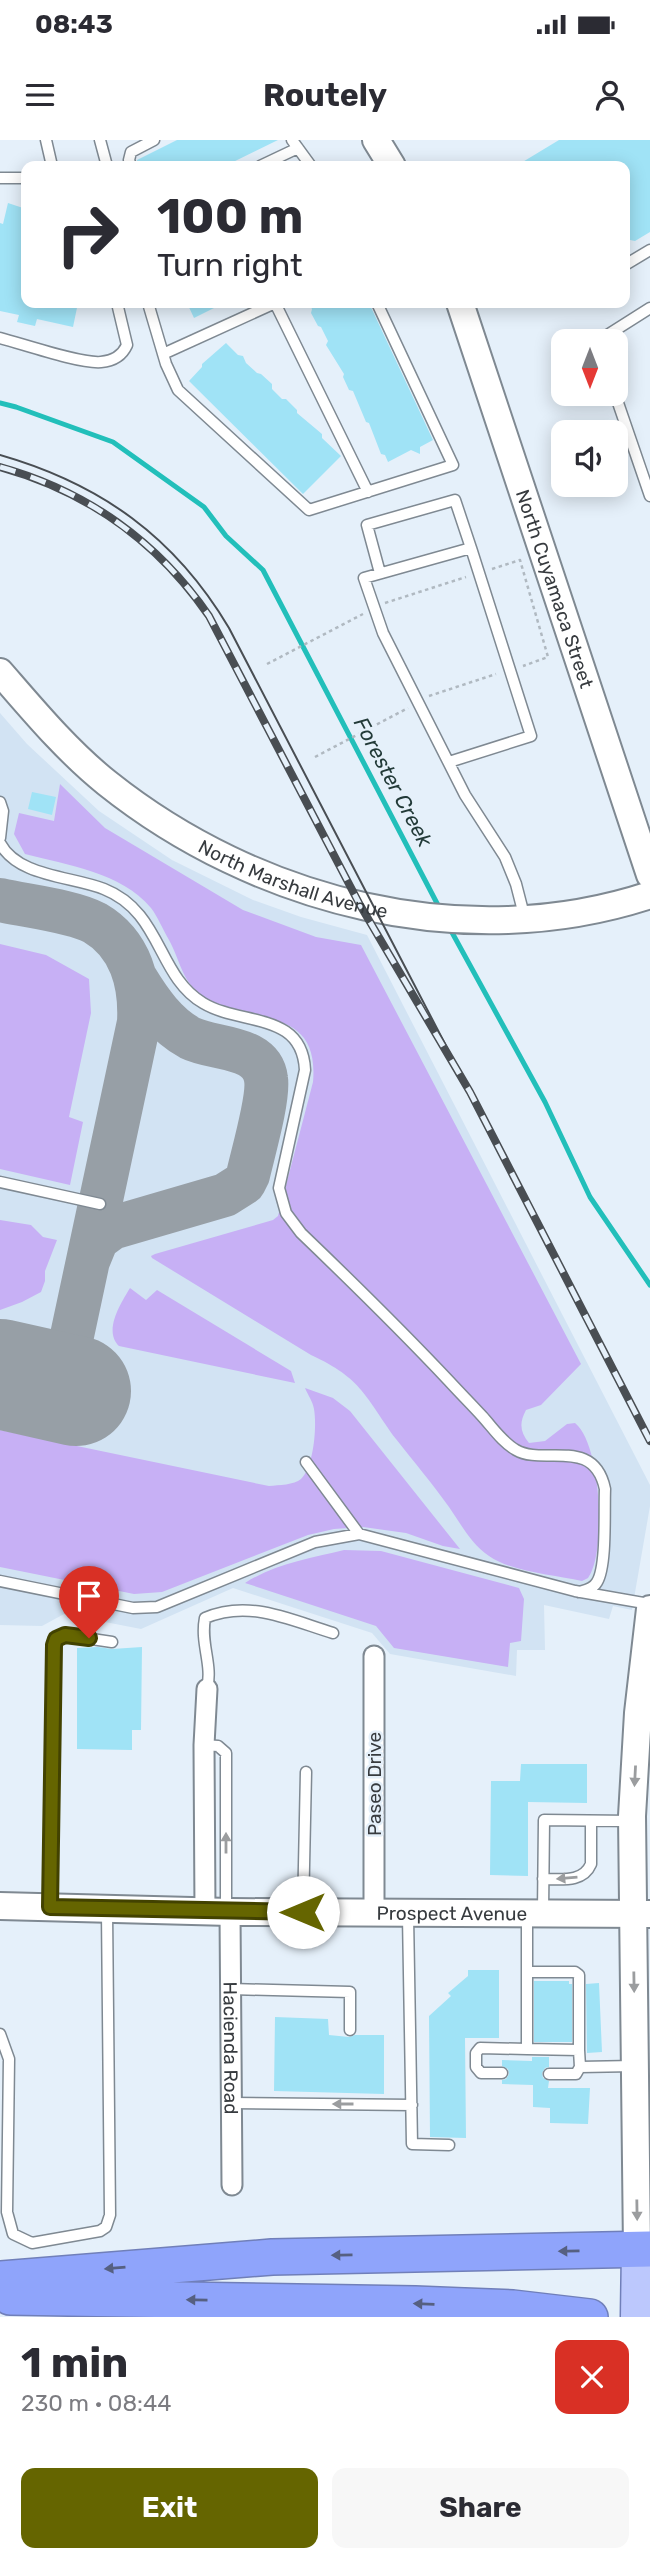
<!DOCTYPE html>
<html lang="en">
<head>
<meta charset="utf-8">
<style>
  :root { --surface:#fff; --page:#f7f7f7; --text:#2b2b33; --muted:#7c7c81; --accent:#656500 }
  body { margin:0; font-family:Rubik,sans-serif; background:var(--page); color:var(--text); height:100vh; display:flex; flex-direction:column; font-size:26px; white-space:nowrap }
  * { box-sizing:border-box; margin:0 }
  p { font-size:23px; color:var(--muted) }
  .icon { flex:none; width:38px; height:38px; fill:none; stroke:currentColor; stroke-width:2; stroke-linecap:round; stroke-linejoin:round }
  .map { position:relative; height:2177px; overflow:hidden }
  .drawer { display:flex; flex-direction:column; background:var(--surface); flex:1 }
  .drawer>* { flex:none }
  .hud { position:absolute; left:21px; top:21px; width:609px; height:147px; border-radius:14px; box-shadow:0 4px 18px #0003; background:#fff; color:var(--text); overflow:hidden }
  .needle { width:46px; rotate:180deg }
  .fabs { position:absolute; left:551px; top:189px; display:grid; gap:14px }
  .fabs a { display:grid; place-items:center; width:77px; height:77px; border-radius:14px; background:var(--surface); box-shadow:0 4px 18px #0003; font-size:35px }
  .pin { position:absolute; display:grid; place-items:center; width:60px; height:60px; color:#fff; margin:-72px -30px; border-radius:50% 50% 50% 0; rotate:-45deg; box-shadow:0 0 7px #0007 }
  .pin .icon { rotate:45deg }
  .me { position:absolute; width:77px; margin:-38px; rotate:270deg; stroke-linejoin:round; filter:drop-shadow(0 0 5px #0008) }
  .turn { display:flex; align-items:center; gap:24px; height:147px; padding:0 21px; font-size:32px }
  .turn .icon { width:91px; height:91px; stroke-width:2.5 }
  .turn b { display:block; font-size:49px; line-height:60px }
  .round { display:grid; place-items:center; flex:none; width:74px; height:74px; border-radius:14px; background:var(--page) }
  .summary { display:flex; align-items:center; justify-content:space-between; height:119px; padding:0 21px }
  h1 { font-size:42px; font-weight:700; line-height:52px }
  .action { display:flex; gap:14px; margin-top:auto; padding:14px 21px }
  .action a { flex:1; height:80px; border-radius:14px; background:var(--accent); color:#fff; font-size:28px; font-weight:700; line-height:80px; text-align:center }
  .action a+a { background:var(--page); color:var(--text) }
  .status { display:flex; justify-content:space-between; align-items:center; height:49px; padding:0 35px; background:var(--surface); direction:ltr }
  .status svg { height:19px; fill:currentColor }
  header { display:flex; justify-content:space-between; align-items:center; height:91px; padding:0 21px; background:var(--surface); font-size:32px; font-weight:700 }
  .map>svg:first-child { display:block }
  .built { fill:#d2e3f3 }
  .green { fill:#c7b0f5 }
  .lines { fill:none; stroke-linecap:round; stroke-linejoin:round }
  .stream { stroke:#22bfba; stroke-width:5 }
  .taxiway { stroke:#979fa6; stroke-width:44 }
  .runway { stroke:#979fa6; stroke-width:110 }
  .building { fill:#a0e3f6 }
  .lane-casing { stroke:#7f8992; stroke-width:13 }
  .street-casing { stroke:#7f8992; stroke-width:23 }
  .secondary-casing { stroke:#7f8992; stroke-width:30 }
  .primary-casing { stroke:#707fb9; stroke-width:33 }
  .highway-casing { stroke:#707fb9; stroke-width:38 }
  .path { stroke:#b0b9c1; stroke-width:2.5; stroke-dasharray:3.5 3.5; stroke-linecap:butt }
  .lane { stroke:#fff; stroke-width:10 }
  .street { stroke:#fff; stroke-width:19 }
  .secondary { stroke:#fff; stroke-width:26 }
  .primary { stroke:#bcc8fd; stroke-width:30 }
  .highway { stroke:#8fa4fb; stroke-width:35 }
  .tram { stroke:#494e53; stroke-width:2 }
  .rail-casing { stroke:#494e53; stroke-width:8 }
  .rail { stroke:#e5f0fa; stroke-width:5; stroke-dasharray:16; stroke-linecap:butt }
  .oneway { fill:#9b9d9f }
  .oneway2 { fill:#566081 }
  .route-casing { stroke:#424200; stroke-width:18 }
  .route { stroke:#656500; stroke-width:12 }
  .labels { text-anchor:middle; stroke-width:5; stroke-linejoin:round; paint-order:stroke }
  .street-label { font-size:19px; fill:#373b3f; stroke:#e5f0fa }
  .water-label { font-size:21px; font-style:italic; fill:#223a38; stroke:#e5f0fa }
</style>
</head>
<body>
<div class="status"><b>08:43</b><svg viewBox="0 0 49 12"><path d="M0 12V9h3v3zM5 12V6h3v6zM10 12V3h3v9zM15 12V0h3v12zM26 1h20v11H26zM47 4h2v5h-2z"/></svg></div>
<header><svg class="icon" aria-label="menu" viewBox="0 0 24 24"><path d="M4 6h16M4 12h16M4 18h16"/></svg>Routely<svg class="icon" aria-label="person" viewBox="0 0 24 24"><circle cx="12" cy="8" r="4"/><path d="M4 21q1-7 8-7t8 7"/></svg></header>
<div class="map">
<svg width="650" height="2177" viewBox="0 0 650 2177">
  <rect width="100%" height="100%" fill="#e5f0fa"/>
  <path class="built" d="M0 573 27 604 99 671 172 720 253 760 301 777 367 795 650 1345V1366L632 1470 613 1466 609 1479 544 1465 545 1510H517L516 1536 390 1514 372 1493 233 1448 141 1489 64 1474 42 1486 0 1485Z"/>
  <path class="green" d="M60 644 105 688 243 770 316 797 361 805 581 1224 541 1265 526 1270C519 1283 520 1292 529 1303L545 1301 567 1284 575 1283C601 1303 607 1412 588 1438L582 1441C554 1435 512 1432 489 1416 471 1404 461 1384 449 1367 432 1343 414 1322 396 1299 365 1257 363 1239 311 1215L152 1118 151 1116 155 1114 273 1080 278 1076 313 942C320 862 246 887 201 855 182 841 180 820 169 800 163 790 158 777 151 768 121 732 67 725 25 714L14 694 19 673 54 681Z
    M0 804 46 815 89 839 91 873 69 977 83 982 70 1045 0 1029Z
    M0 1080 31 1085 43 1097 57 1100 45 1131V1141L41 1152 22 1162 0 1170Z
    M130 1148 146 1160 157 1150 291 1231 295 1243 119 1206C103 1191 121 1163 130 1148Z
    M305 1248 333 1258 350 1271 460 1409 443 1406 406 1393 363 1387 334 1389 308 1395 162 1452 134 1454 0 1427V1290L269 1346C279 1345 294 1345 301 1339 314 1326 317 1286 314 1269 313 1262 308 1255 305 1248Z
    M344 1410 381 1411 519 1448 524 1459 521 1501 510 1503 508 1527 394 1508 376 1486 245 1443C274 1424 311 1418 344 1410Z"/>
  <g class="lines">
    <path class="stream" d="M0 263 16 267 113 302 204 367 226 396 263 430 440 769
      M449 787 545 962 590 1057 650 1145"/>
    <path class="taxiway" d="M0 760C26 766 73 771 95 783 131 804 141 844 139 882L61 1247
      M88 1121 97 1099 112 1088 225 1055 244 1043 248 1035C253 1013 269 958 266 939 262 905 214 910 190 898 166 885 150 862 136 839"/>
    <path class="runway" d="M0 1234 76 1251"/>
  </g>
  <path class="building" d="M177 0H278L225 26H138L137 20Z
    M559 0H650V92L635 101 625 99V26H516Z
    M8 63 26 69V163H78L73 187 37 179 35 186 17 182 19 175 0 171V83L3 84Z
    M187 163H224L194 178Z
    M309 163H369L433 300 420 307V314L411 310 388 322 385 315 381 314 369 283 366 282 353 251 349 250 343 237 344 234 326 205 328 201 321 187 318 186 311 173 312 169Z
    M226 203 238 215 243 216 246 223 257 233 261 234 272 244V249L282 259H286L297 270V273L322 294V298L341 316 303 354 189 241 202 227V224Z
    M32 652 56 657 52 675 28 669Z
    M98 1507 112 1509 142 1507 141 1590H132V1610L77 1609V1508Z
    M521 1624H587V1663L528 1662V1736L490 1735 491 1641H520Z
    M468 1830H499V1898H465L466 1998 430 1997 429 1876 451 1856 448 1853 468 1836Z
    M534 1841H569V1844H572V1902H534Z
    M599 1843 602 1912 587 1913 586 1844Z
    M275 1877 328 1879 329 1895 349 1897 355 1895H384V1954L274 1951Z
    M532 1917H549V1927L545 1928 542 1933 543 1938 549 1941 548 1948H590L588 1984 550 1983V1968L533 1967V1945L502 1944V1940L506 1939 509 1934 508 1929 502 1926V1920L532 1921Z"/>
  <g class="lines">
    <defs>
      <path id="lane" d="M46 0 52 26
        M100 0 107 26
        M292 0 311 26
        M131 26 129 20 131 12 154 0
        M260 26 298 8
        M0 38H26
        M625 125 650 110
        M148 163 166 224 178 250 309 370 453 325 377 163
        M275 163 368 352
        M0 198C23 204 81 224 101 222 113 221 122 216 127 205L117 163
        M598 201 650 168
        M163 214 275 163
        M615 254 650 356
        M380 433 367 385 455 360 471 408 364 438 383 493 465 655 505 717 516 744 524 775
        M449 622 531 596 471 408
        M0 698 3 671 0 662
        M0 703C18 737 71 736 104 749 162 772 157 836 203 863 241 886 302 871 305 930L279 1048 286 1073 301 1093C351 1141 401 1190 449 1241 460 1253 471 1264 482 1276 493 1288 502 1302 516 1310 543 1326 594 1296 605 1349 604 1370 607 1426 597 1442 593 1449 586 1450 579 1452
        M0 1042 100 1064
        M306 1322 359 1394
        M0 1441 133 1468 157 1467 315 1402 359 1394 575 1451 650 1464
        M207 1549C213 1524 200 1504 205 1478 249 1459 290 1480 333 1493
        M204 1605 218 1606 226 1613V1771
        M543 1739C561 1739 583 1743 591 1724V1681
        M50 1766 54 1505 56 1499 65 1495 112 1502
        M303 1772 306 1632
        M543 1772 544 1680 632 1681
        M527 1774V1909L579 1910 580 1927 634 1926
        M408 1776 412 2004 449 2005
        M527 1832H575L579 1835V1910
        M231 1849 350 1852V1890
        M0 1894 9 1919 7 2072 13 2094 32 2103 100 2091 106 2087 110 2075 107 1772
        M502 1933H481L476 1927V1913L480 1908 527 1909
        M549 1934H576L580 1927
        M231 1963 412 1965"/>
      <g id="street">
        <path d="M374 1516V1772"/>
        <path d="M205 1771 204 1605 207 1549"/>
        <path id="s1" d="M230 1772 232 2045"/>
      </g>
      <g id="secondary">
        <path d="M376 0 392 26"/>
        <path id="s2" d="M460 163 650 735"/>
        <path id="s3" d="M0 532C33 570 67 611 107 643 256 762 465 816 650 755"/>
        <path id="s4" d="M0 1766 230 1772 650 1774"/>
        <path d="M637 2109 632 1676 638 1573 650 1469"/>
      </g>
      <path id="primary" d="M636 2177 637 2109"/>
      <path id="highway" d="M0 2139 272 2117 650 2109
        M10 2157 415 2164 513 2168 590 2177"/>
    </defs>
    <use href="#lane" class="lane-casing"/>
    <use href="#street" class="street-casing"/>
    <use href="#secondary" class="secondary-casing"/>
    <use href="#primary" class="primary-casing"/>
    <use href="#highway" class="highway-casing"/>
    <path class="path" d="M492 429 520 420 548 517 523 526
      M385 463 466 437
      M267 524 363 474
      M429 556 496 534
      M315 617 408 568"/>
    <use href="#lane" class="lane"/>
    <use href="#street" class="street"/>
    <use href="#secondary" class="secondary"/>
    <use href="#primary" class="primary"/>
    <use href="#highway" class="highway"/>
    <path class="tram" d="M0 315C101 344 175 397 229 488L470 952"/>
    <defs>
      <path id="rail" d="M0 327C87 351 158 402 209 476L360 765 470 952 650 1301"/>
    </defs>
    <use href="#rail" class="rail-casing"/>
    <use href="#rail" class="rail"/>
  </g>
  <defs><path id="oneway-solid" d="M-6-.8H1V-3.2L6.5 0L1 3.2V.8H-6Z" transform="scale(1.75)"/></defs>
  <g class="oneway">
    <use href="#oneway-solid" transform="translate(635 1636) rotate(93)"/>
    <use href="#oneway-solid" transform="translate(226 1703) rotate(-90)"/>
    <use href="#oneway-solid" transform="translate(567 1738) rotate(175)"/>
    <use href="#oneway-solid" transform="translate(634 1842) rotate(89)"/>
    <use href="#oneway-solid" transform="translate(343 1964) rotate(-180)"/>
    <use href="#oneway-solid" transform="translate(637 2070) rotate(89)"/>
  </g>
  <g class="oneway2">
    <use href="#oneway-solid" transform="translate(569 2111) rotate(179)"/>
    <use href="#oneway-solid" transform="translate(342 2115) rotate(179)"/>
    <use href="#oneway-solid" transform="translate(115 2128) rotate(175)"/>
    <use href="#oneway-solid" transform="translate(197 2160) rotate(-179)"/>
    <use href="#oneway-solid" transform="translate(424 2164) rotate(-178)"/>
  </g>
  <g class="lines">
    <defs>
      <path id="route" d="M89 1498 65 1495 56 1499 54 1505 50 1767 303 1772"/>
    </defs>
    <use href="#route" class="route-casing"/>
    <use href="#route" class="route"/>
  </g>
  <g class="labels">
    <g class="street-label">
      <text dy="7" stroke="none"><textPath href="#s2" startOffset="301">North Cuyamaca Street</textPath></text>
      <text dy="7" stroke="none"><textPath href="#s3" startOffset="366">North Marshall Avenue</textPath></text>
      <text transform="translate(374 1644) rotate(-90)" y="7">Paseo Drive</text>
      <text dy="7" stroke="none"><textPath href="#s4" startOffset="452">Prospect Avenue</textPath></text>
      <text dy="7" stroke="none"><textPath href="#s1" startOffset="136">Hacienda Road</textPath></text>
    </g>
    <g class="water-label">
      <text transform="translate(393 642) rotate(62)" y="7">Forester Creek</text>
    </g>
  </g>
</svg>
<div class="fabs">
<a><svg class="needle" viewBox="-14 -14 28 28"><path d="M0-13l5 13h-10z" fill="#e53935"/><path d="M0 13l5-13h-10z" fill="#7c7c81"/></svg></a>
<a><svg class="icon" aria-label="sound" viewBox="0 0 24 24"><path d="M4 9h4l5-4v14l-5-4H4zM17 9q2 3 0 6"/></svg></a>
</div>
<div class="pin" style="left:89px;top:1498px;background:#d93025"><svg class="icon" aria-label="arrive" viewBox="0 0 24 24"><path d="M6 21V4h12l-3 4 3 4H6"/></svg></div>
<svg class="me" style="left:303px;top:1772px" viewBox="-20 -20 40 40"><circle r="19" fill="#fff"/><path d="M0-13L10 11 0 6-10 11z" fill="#656500"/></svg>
<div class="hud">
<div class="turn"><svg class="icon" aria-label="right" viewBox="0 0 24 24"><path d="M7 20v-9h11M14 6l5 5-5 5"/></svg><div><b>100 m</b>Turn right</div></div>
</div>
</div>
<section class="drawer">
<div class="summary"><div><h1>1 min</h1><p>230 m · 08:44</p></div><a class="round" style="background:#d93025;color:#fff"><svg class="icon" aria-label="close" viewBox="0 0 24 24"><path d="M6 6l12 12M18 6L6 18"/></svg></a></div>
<div class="action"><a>Exit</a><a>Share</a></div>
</section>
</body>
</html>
